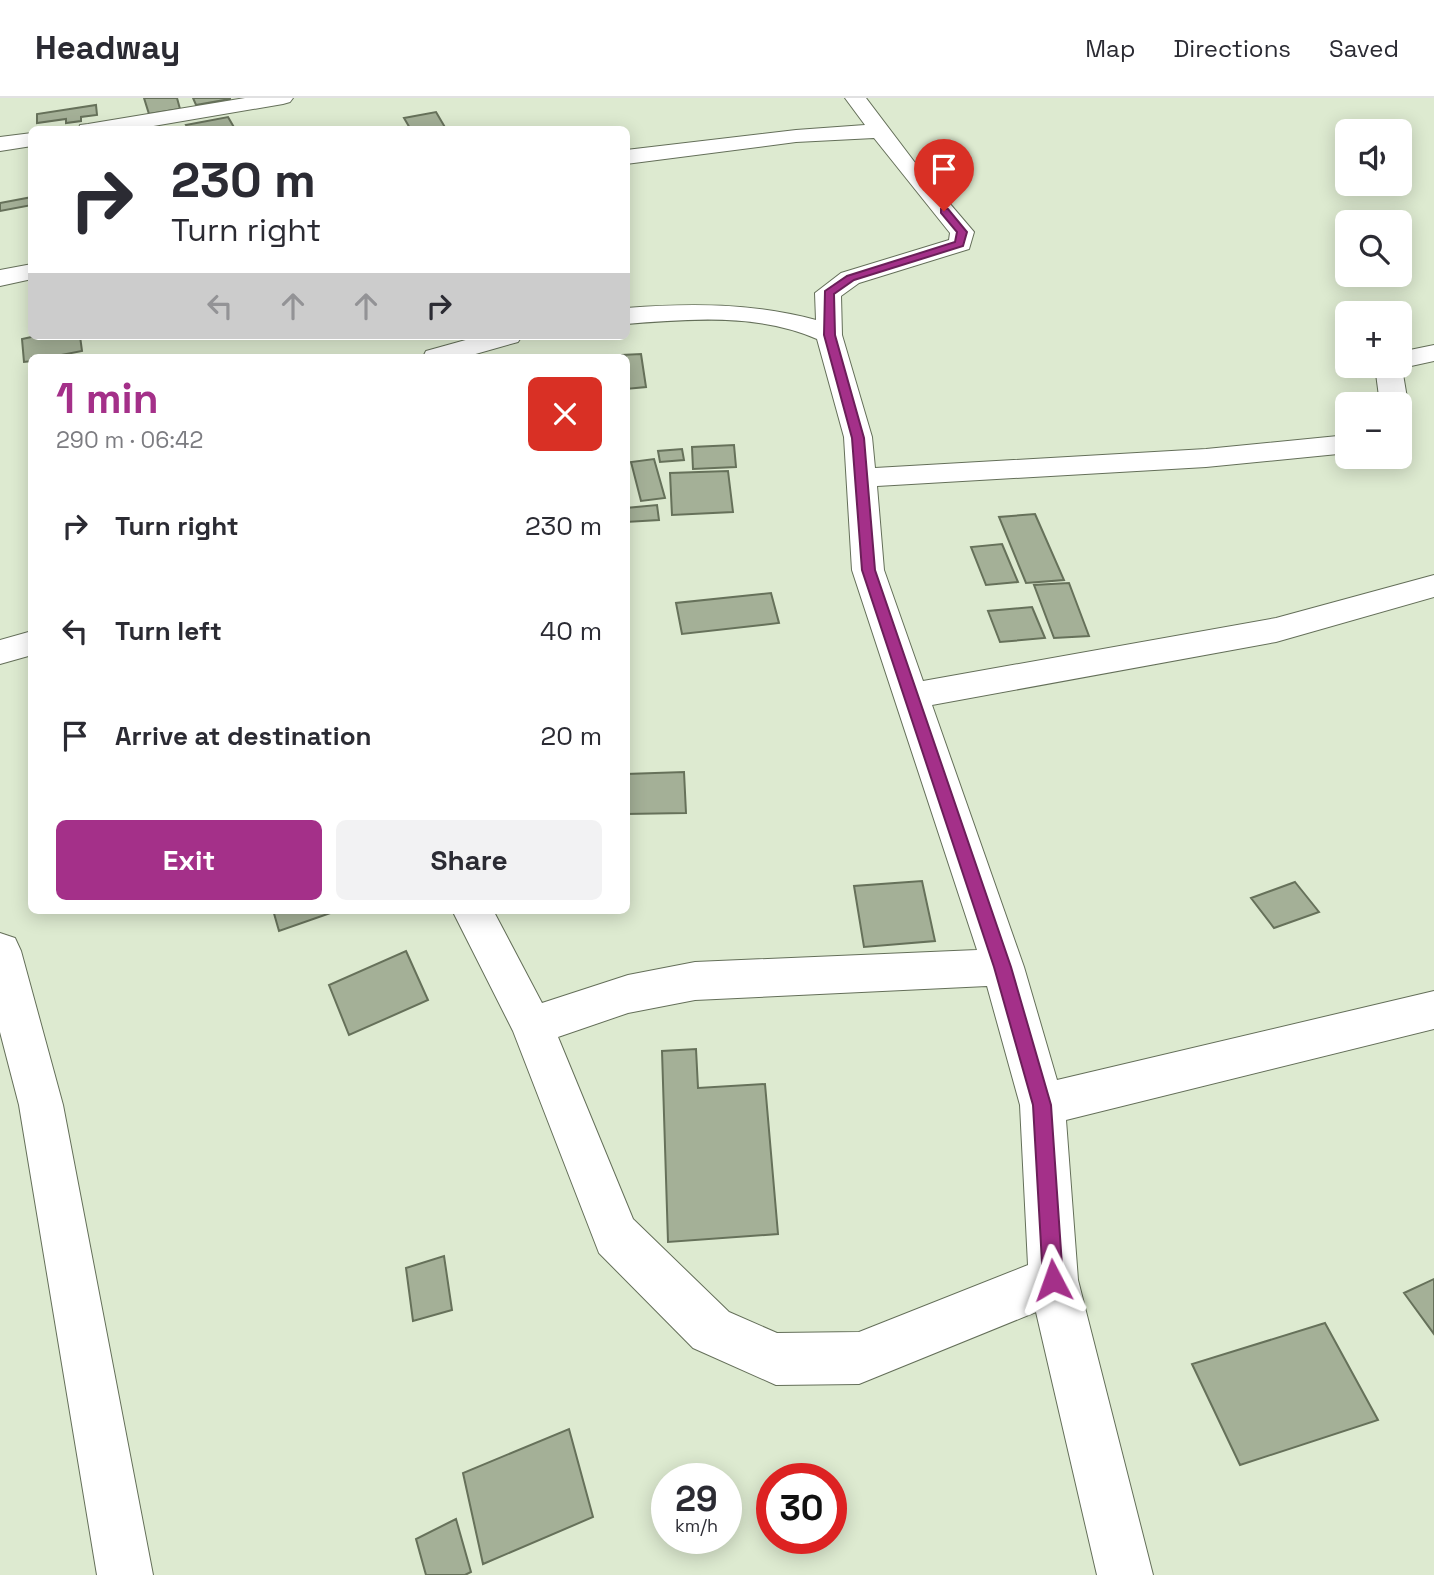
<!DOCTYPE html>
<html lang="en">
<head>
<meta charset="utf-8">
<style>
  :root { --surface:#fff; --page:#f2f2f3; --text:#2b2b33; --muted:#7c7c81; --line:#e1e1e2; --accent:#a43089 }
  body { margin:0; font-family:"Space Grotesk",sans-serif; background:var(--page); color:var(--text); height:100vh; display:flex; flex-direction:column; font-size:26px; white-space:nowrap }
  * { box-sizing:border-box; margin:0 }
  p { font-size:23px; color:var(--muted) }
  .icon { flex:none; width:38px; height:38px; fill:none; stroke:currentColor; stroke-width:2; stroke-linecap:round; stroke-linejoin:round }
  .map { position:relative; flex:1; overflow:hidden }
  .panel { position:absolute; left:28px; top:256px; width:602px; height:560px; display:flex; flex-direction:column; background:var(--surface); border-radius:10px; box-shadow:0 4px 18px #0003 }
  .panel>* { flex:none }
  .hud { position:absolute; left:28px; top:28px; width:602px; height:214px; border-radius:10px; box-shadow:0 4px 18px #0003; background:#fff; color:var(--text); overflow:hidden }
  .tools { position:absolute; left:1335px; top:21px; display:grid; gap:14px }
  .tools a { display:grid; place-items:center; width:77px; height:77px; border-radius:10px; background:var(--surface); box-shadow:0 4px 18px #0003; font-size:35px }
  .speed { position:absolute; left:651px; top:1365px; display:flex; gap:14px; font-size:35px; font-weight:700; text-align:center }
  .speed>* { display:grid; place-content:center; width:91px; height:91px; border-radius:50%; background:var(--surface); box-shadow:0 4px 18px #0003; line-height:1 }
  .speed small { font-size:18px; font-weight:400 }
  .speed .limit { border:10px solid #d22; background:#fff; color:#111 }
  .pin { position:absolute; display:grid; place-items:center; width:60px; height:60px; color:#fff; margin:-72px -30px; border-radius:50% 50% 50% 0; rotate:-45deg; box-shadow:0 0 7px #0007 }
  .pin .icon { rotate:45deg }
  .me { position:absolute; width:77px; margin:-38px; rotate:356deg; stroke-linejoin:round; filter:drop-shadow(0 0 5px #0008) }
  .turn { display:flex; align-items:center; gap:24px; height:147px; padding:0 28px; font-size:32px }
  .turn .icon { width:91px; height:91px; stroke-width:2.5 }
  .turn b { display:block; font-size:49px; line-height:60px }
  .lanes { display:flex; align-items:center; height:66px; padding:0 28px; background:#0003; justify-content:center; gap:35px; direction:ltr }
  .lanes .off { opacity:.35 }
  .round { display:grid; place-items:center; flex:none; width:74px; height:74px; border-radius:10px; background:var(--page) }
  .summary { display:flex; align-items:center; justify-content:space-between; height:119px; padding:0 28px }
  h1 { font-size:42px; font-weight:700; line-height:52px; color:var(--accent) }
  .action { display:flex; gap:14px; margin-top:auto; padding:14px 28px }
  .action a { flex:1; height:80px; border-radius:10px; background:var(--accent); color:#fff; font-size:28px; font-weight:700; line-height:80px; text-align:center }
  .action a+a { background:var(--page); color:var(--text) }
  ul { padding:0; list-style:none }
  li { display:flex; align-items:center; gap:21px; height:105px; padding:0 28px }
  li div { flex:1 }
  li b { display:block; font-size:26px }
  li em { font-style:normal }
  header { display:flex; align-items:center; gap:42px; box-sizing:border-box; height:98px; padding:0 35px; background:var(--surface); border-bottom:2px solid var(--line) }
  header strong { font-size:33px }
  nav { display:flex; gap:38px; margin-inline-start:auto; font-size:24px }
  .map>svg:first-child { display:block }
  .building { fill:#a4b097; stroke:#66715a; stroke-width:2 }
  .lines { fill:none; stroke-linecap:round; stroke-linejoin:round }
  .street-casing { stroke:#646f59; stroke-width:2 }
  .street { fill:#fff; fill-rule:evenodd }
  .route { fill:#a43089; stroke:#6b1f59; stroke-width:2 }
</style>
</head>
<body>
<header>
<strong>Headway</strong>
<nav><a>Map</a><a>Directions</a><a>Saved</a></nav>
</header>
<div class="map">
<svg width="1434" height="1477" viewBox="0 0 1434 1477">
  <rect width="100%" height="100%" fill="#ddead0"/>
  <path class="building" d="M144 0H177L180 11 149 16Z
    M193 0H230V1L196 7Z
    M96 7 97 17 81 19V23L66 25V21L37 25V16Z
    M436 14 446 31 411 32 404 20Z
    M228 19 235 31 189 32 186 27Z
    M32 99V107L0 113V105Z
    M36 238H80L82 253 51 259H32V263L24 264 22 241Z
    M641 256 646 289 626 291V259L621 257Z
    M734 347 736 369 693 371 692 349Z
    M682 351 684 362 660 364 658 353Z
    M654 361 665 400 641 403 631 364Z
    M728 373 733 414 672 417 670 375Z
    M657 407 659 422 626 424V410Z
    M1035 416 1064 482 1026 485 999 419Z
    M1002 446 1018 484 986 487 971 449Z
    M1069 485 1089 538 1054 540 1034 487Z
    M771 495 779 525 682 536 676 505Z
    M1032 509 1045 540 1000 544 988 513Z
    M684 674 686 715 626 716V676Z
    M922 783 935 843 864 849 854 788Z
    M1295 784 1319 814 1274 830 1251 800Z
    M273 812H339L279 833Z
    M406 853 428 902 349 937 329 887Z
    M696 951 698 990 765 986 778 1136 668 1144 662 953Z
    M444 1158 452 1212 413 1223 406 1170Z
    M1434 1181V1236L1404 1195Z
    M1325 1225 1378 1322 1240 1367 1192 1266Z
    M569 1331 593 1419 483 1466 463 1375Z
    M456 1421 471 1474 465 1477H426L416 1441Z"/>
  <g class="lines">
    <defs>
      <path id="street" d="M245 0H293L290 4 283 6 130 32H78L80 27 88 26Z
        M845 0H866L916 66 974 134 969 151 859 185 841 198 842 237 872 339 875 370 1206 351 1348 337V355L1206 369 877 388 884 472 923 583 1276 520 1434 477V499L1276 544 932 607 1024 869 1057 982 1434 893V931L1066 1022 1078 1182 1153 1477H1097L1036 1214 859 1286 776 1287 693 1250 599 1155 513 933 452 812H493L542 905 628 877 695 864 977 852 852 472 844 339 817 241C758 215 690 221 626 226V210C691 205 753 205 816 222L815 195 841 175 949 142 950 135 874 40 796 44 626 66V52L796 32 865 27ZM987 888 1020 1007 1028 1167 859 1234 777 1235 729 1214 633 1121 558 939 628 915 695 902Z
        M32 35V48L0 53V39Z
        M32 166V181L0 188V172Z
        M480 238H522L518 244 465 259H423L426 253Z
        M1434 247V263L1402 270 1408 306 1404 312 1400 313V306H1380L1375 268H1400V254Z
        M32 533V557L0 566V542Z
        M0 835 15 840 21 853 63 1007 153 1477H97L19 1007 0 934Z"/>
    </defs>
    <use href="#street" class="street-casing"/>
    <use href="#street" class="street"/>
  </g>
  <path class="route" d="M941 111H948L967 134 963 148 854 182 834 196 835 237 864 340 875 472 1011 869 1051 1007 1063 1182 1060 1189 1053 1192 1046 1189 1043 1182 1033 1007 994 869 862 472 852 340 824 237 825 193 847 178 955 144 957 134 941 115Z"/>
</svg>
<div class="tools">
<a><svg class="icon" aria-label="sound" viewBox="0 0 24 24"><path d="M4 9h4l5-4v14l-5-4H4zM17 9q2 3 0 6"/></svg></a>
<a><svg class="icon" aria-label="search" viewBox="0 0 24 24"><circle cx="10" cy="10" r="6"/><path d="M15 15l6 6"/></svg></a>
<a>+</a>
<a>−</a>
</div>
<div class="speed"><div>29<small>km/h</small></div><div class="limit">30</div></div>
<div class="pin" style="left:944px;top:113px;background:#d93025"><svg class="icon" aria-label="arrive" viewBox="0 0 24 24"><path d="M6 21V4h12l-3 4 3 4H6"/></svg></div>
<svg class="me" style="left:1053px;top:1182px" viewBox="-20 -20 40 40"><path d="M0-17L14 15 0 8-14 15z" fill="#a43089" stroke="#fff" stroke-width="4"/></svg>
<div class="hud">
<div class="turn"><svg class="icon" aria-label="right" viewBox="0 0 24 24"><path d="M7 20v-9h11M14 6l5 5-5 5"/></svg><div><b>230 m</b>Turn right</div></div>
<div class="lanes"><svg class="icon off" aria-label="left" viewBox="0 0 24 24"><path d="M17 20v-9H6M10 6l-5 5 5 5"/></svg><svg class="icon off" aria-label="ahead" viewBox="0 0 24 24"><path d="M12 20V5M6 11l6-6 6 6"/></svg><svg class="icon off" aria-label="ahead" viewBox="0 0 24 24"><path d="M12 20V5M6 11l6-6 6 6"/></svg><svg class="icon" aria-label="right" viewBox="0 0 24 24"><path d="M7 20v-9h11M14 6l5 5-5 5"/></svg></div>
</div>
<section class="panel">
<div class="summary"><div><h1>1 min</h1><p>290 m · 06:42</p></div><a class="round" style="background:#d93025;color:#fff"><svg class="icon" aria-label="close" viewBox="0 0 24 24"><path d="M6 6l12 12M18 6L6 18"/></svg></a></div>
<ul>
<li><svg class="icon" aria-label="right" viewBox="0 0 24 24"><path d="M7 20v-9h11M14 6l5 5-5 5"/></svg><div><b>Turn right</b></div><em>230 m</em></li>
<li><svg class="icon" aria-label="left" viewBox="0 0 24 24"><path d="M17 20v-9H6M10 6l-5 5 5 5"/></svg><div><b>Turn left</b></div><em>40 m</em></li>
<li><svg class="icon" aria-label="arrive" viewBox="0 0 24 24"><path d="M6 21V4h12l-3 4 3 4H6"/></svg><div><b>Arrive at destination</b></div><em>20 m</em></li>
</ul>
<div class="action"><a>Exit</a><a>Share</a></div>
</section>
</div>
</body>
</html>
